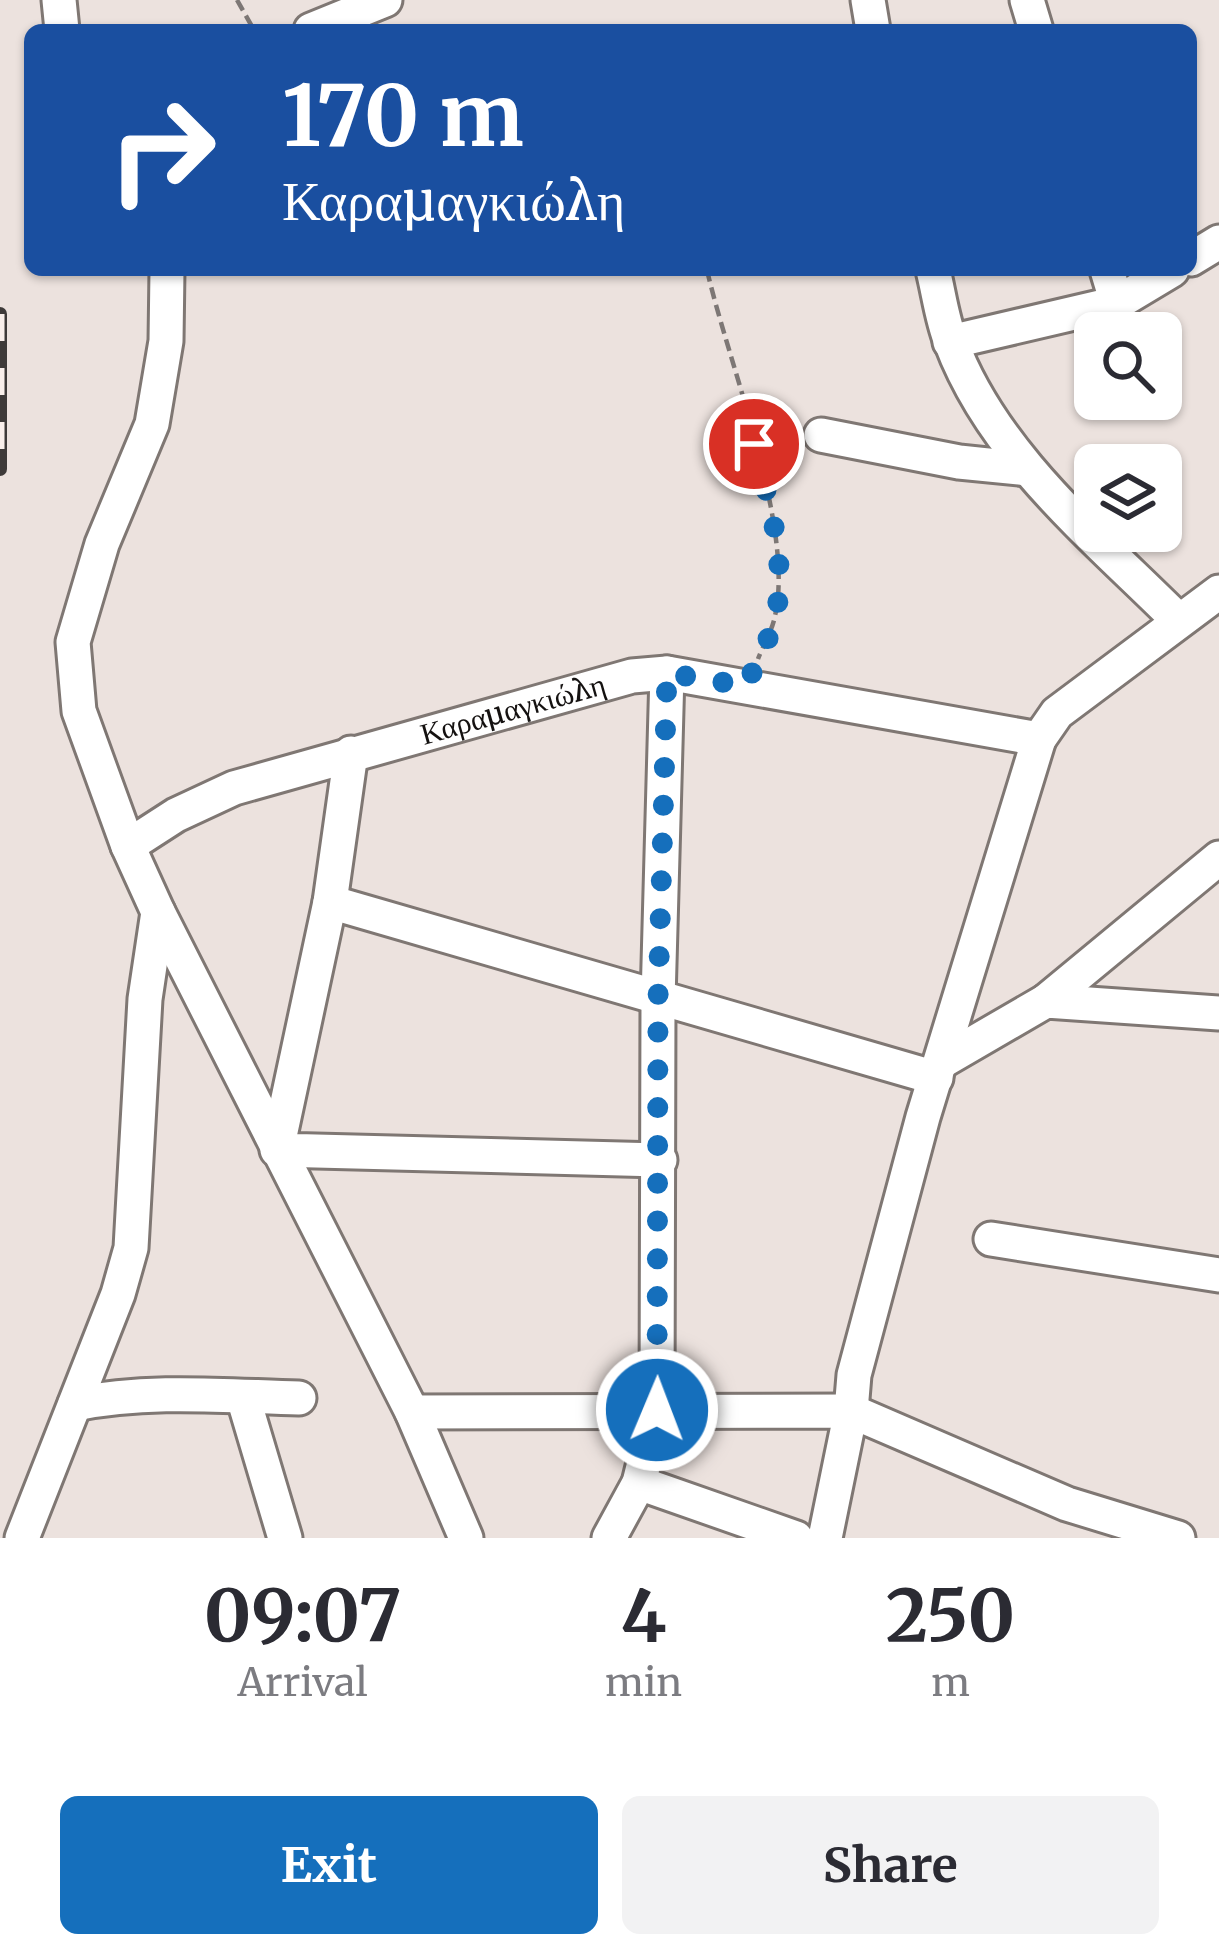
<!DOCTYPE html>
<html lang="en">
<head>
<meta charset="utf-8">
<style>
  :root { --surface:#fff; --page:#f2f2f3; --text:#2b2b33; --muted:#7c7c81; --accent:#156fbc }
  body { margin:0; font-family:Merriweather,serif; background:var(--page); color:var(--text); height:100vh; display:flex; flex-direction:column; font-size:45px; white-space:nowrap }
  * { box-sizing:border-box; margin:0 }
  p { font-size:39px; color:var(--muted) }
  .icon { flex:none; width:66px; height:66px; fill:none; stroke:currentColor; stroke-width:2; stroke-linecap:round; stroke-linejoin:round }
  .map { position:relative; height:1538px; overflow:hidden }
  .sheet { display:flex; flex-direction:column; background:var(--surface); flex:1 }
  .sheet>* { flex:none }
  .guide { position:absolute; left:24px; top:24px; width:1173px; height:252px; border-radius:18px; box-shadow:0 3px 9px #0004; background:#1a4fa0; color:#fff; overflow:hidden }
  .buttons { position:absolute; left:1074px; top:312px; display:grid; gap:24px }
  .buttons a { display:grid; place-items:center; width:108px; height:108px; border-radius:18px; background:var(--surface); box-shadow:0 3px 9px #0004; font-size:60px }
  .pin { position:absolute; display:grid; place-items:center; width:102px; height:102px; color:#fff; margin:-51px; border:6px solid #fff; border-radius:50%; box-shadow:0 3px 12px #0007 }
  .me { position:absolute; width:132px; margin:-66px; rotate:1deg; stroke-linejoin:round; filter:drop-shadow(0 0 9px #0008) }
  .turn { display:flex; align-items:center; gap:42px; height:252px; padding:0 60px; font-size:54px }
  .turn .icon { width:156px; height:156px; stroke-width:2.5 }
  .turn b { display:block; font-size:84px; line-height:102px }
  .eta { display:flex; justify-content:space-evenly; align-items:center; height:204px; text-align:center }
  .eta b { font-size:72px; font-weight:700; line-height:84px }
  .action { display:flex; gap:24px; margin-top:auto; padding:24px 60px }
  .action a { flex:1; height:138px; border-radius:18px; background:var(--accent); color:#fff; font-size:48px; font-weight:700; line-height:138px; text-align:center }
  .action a+a { background:var(--page); color:var(--text) }
  .map>svg:first-child { display:block }
  .lines { fill:none; stroke-linecap:round; stroke-linejoin:round }
  .minor-casing { stroke:#7f7773; stroke-width:39 }
  .path { stroke:#7d7775; stroke-width:4.5; stroke-dasharray:12 6; stroke-linecap:butt }
  .minor { stroke:#fff; stroke-width:33 }
  .rail-casing { stroke:#3e3a39; stroke-width:14 }
  .rail { stroke:#f9efeb; stroke-width:9; stroke-dasharray:27; stroke-linecap:butt }
  .route { stroke:#156fbc; stroke-width:21; stroke-dasharray:0 37.8 }
  .labels { text-anchor:middle; stroke-width:12; stroke-linejoin:round; paint-order:stroke }
  .street-label { font-size:30px; fill:#141110; stroke:#f9efeb }
</style>
</head>
<body>
<div class="map">
<svg width="1219" height="1538" viewBox="0 0 1219 1538">
  <rect width="100%" height="100%" fill="#ece2de"/>
  <g class="lines">
    <defs>
      <g id="minor">
        <path d="M59 0 62 30"/>
        <path d="M868 0 873 30"/>
        <path d="M1027 0 1036 30"/>
        <path d="M311 30 385 0"/>
        <path d="M1191 259 1219 242"/>
        <path d="M933 270C939 294 942 320 951 342 993 455 1095 537 1178 620"/>
        <path d="M1107 270 1117 303"/>
        <path d="M950 342 1117 303 1172 270"/>
        <path d="M821 435 959 462 1028 469"/>
        <path d="M351 753 330 902 277 1150 660 1160"/>
        <path id="s1" d="M128 846 176 815 234 788 632 676 667 673 1039 739 1057 713 1219 592"/>
        <path d="M330 902 936 1078"/>
        <path d="M158 912 412 1412 466 1538"/>
        <path d="M1046 1001 1219 858"/>
        <path d="M941 1062 1046 1001 1219 1013"/>
        <path d="M991 1239 1219 1275"/>
        <path d="M243 1397 285 1538"/>
        <path d="M75 1404C149 1389 224 1396 299 1398"/>
        <path d="M412 1412 851 1411 1067 1504 1178 1538"/>
        <path d="M639 1483 796 1538"/>
        <path d="M22 1538 118 1294 131 1248 145 999 158 912 128 846 79 711 73 642 102 544 152 424 166 341 167 270"/>
        <path d="M609 1538 639 1483 657 1410 658 1000 667 673"/>
        <path d="M825 1538 851 1411 854 1375 923 1117 1039 739"/>
      </g>
    </defs>
    <use href="#minor" class="minor-casing"/>
    <path class="path" d="M237 0 254 30
      M707 270C728 362 795 528 775 616 772 631 763 646 758 659"/>
    <use href="#minor" class="minor"/>
    <defs>
      <path id="rail" d="M0 314V469"/>
    </defs>
    <use href="#rail" class="rail-casing"/>
    <use href="#rail" class="rail"/>
  </g>
  <g class="lines">
    <path class="route" d="M657 1410 658 1000 667 673 746 686C756 663 771 638 776 614 787 557 768 499 754 444"/>
  </g>
  <g class="labels">
    <g class="street-label">
      <text dy="10" stroke="none"><textPath href="#s1" startOffset="411">Καραμαγκιώλη</textPath></text>
    </g>
  </g>
</svg>
<div class="buttons">
<a><svg class="icon" aria-label="search" viewBox="0 0 24 24"><circle cx="10" cy="10" r="6"/><path d="M15 15l6 6"/></svg></a>
<a><svg class="icon" aria-label="layers" viewBox="0 0 24 24"><path d="M12 4l9 5-9 5-9-5zM3 14l9 5 9-5"/></svg></a>
</div>
<div class="pin" style="left:754px;top:444px;background:#d93025"><svg class="icon" aria-label="arrive" viewBox="0 0 24 24"><path d="M6 21V4h12l-3 4 3 4H6"/></svg></div>
<svg class="me" style="left:657px;top:1410px" viewBox="-20 -20 40 40"><circle r="17" fill="#156fbc" stroke="#fff" stroke-width="3"/><path d="M0-11L8 9 0 5-8 9z" fill="#fff"/></svg>
<div class="guide">
<div class="turn"><svg class="icon" aria-label="right" viewBox="0 0 24 24"><path d="M7 20v-9h11M14 6l5 5-5 5"/></svg><div><b>170 m</b>Καραμαγκιώλη</div></div>
</div>
</div>
<section class="sheet">
<div class="eta">
<div><b>09:07</b><p>Arrival</p></div>
<div><b>4</b><p>min</p></div>
<div><b>250</b><p>m</p></div>
</div>
<div class="action"><a>Exit</a><a>Share</a></div>
</section>
</body>
</html>
